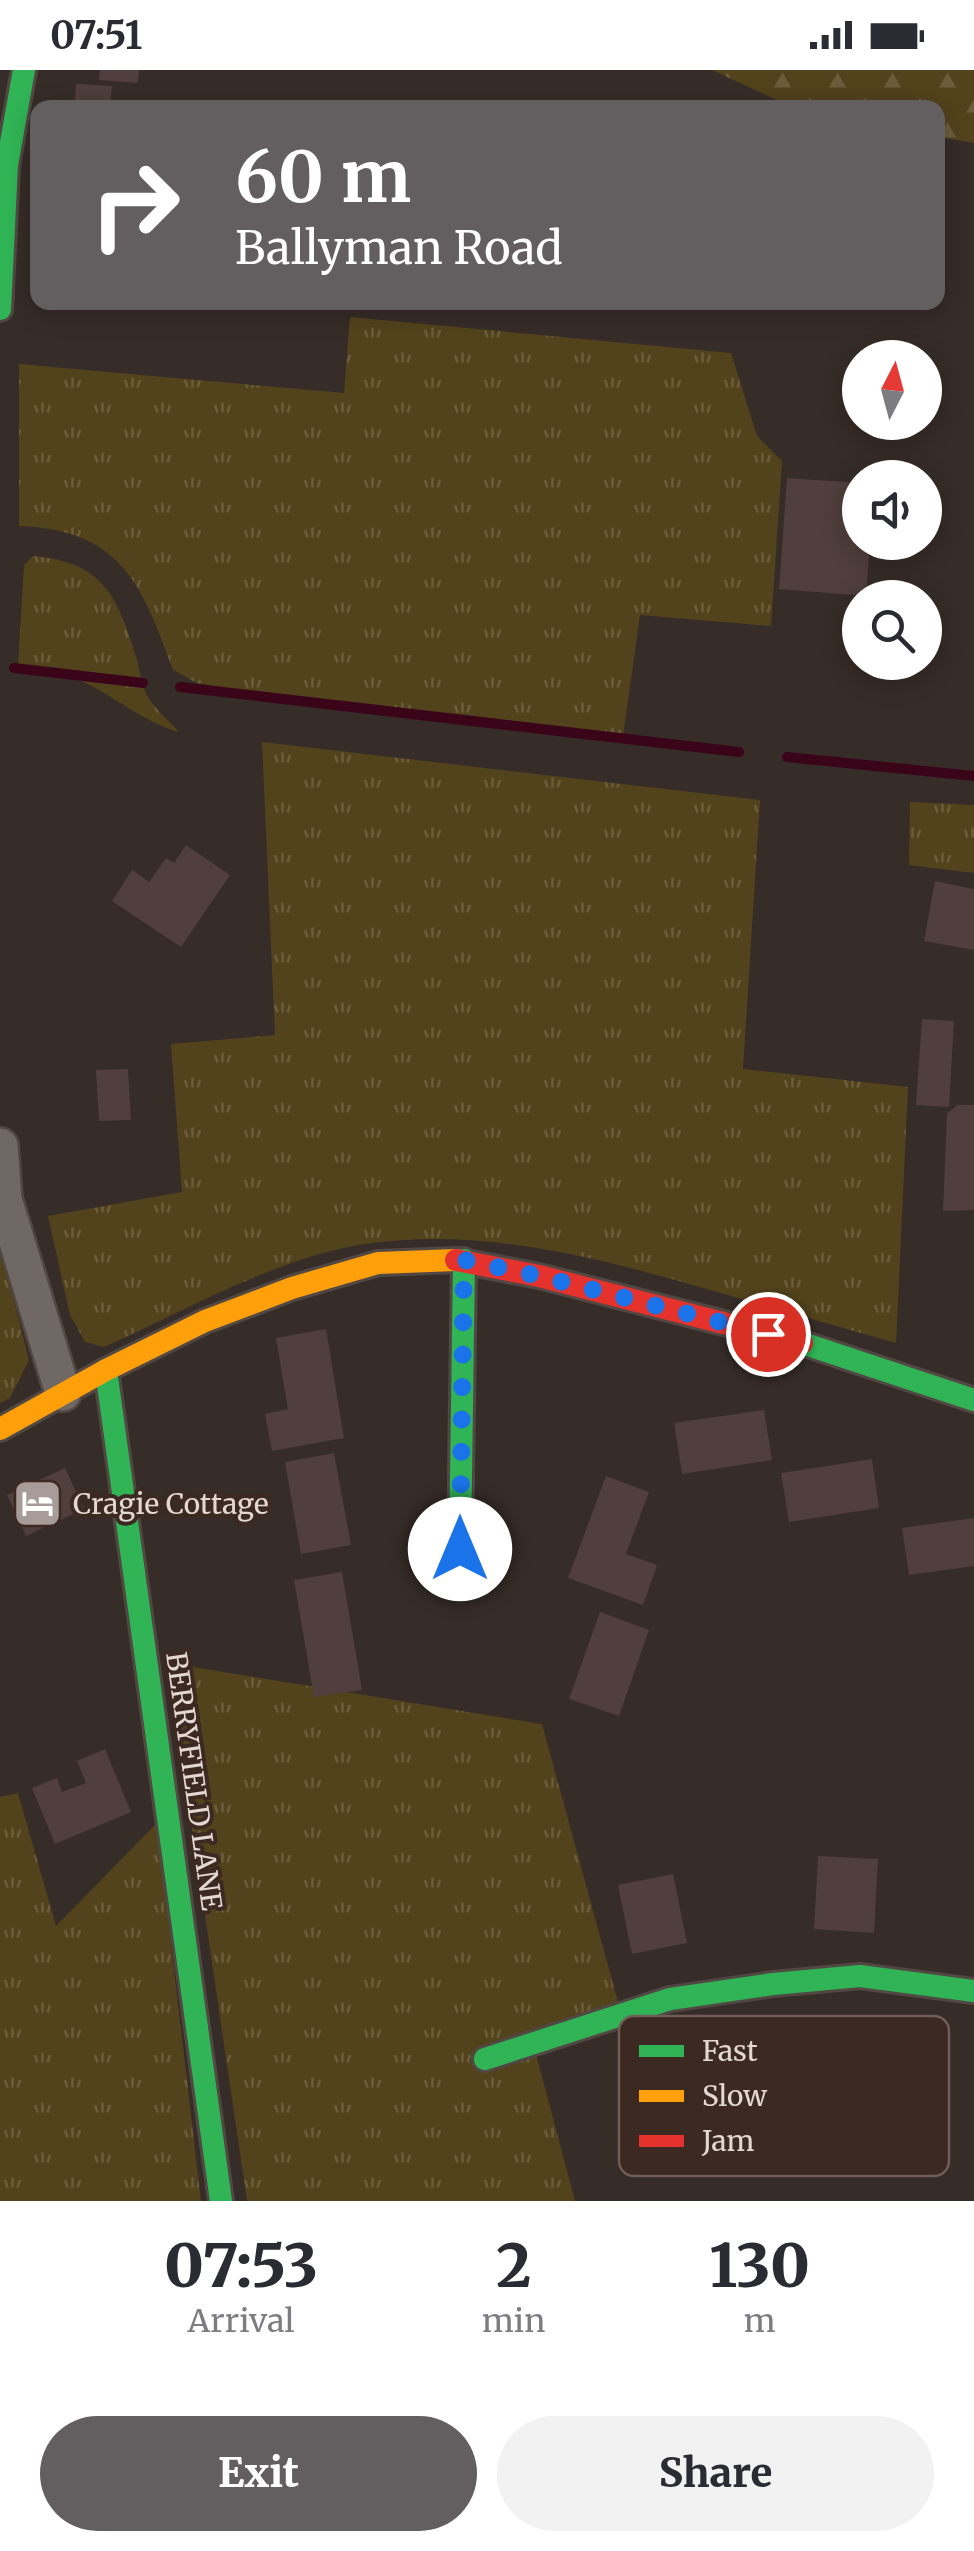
<!DOCTYPE html>
<html lang="en">
<head>
<meta charset="utf-8">
<style>
  :root { --surface:#fff; --page:#f2f2f3; --text:#2b2b33; --muted:#7c7c81; --accent:#635e60 }
  body { margin:0; font-family:Merriweather,serif; background:var(--page); color:var(--text); height:100vh; display:flex; flex-direction:column; font-size:38px; white-space:nowrap }
  * { box-sizing:border-box; margin:0 }
  p { font-size:32px; color:var(--muted) }
  .icon { flex:none; width:55px; height:55px; fill:none; stroke:currentColor; stroke-width:2; stroke-linecap:round; stroke-linejoin:round }
  .map { position:relative; height:2131px; overflow:hidden }
  .panel { display:flex; flex-direction:column; background:var(--surface); flex:1 }
  .panel>* { flex:none }
  .hud { position:absolute; left:30px; top:30px; width:915px; height:210px; border-radius:20px; box-shadow:0 5px 25px #0003; background:#635e60; color:#fff; overflow:hidden }
  .needle { width:65px; rotate:6deg }
  .controls { position:absolute; left:842px; top:270px; display:grid; gap:20px }
  .controls a { display:grid; place-items:center; width:100px; height:100px; border-radius:50%; background:var(--surface); box-shadow:0 5px 25px #0003; font-size:50px }
  .pin { position:absolute; display:grid; place-items:center; width:85px; height:85px; color:#fff; margin:-42px; border:5px solid #fff; border-radius:50%; box-shadow:0 2px 10px #0007 }
  .me { position:absolute; width:110px; margin:-55px; rotate:0deg; stroke-linejoin:round; filter:drop-shadow(0 0 8px #0008) }
  .turn { display:flex; align-items:center; gap:35px; height:210px; padding:0 40px; font-size:45px }
  .turn .icon { width:130px; height:130px; stroke-width:2.5 }
  .turn b { display:block; font-size:70px; line-height:85px }
  .eta { display:flex; justify-content:space-evenly; align-items:center; height:170px; text-align:center }
  .eta b { font-size:60px; font-weight:800; line-height:70px }
  .action { display:flex; gap:20px; margin-top:auto; padding:20px 40px }
  .action a { flex:1; height:115px; border-radius:60px; background:var(--accent); color:#fff; font-size:40px; font-weight:800; line-height:115px; text-align:center }
  .action a+a { background:var(--page); color:var(--text) }
  .status { display:flex; justify-content:space-between; align-items:center; height:70px; padding:0 50px; background:var(--surface); direction:ltr }
  .status svg { height:28px; fill:currentColor }
  .map>svg:first-child { display:block }
  .grass { fill:url(#grass-tufts) }
  .forest { fill:url(#forest-firs) }
  .lines { fill:none; stroke-linecap:round; stroke-linejoin:round }
  .stream { stroke:#3a0419; stroke-width:10 }
  .building { fill:#503f3c }
  .street-casing { stroke:#514844; stroke-width:40 }
  .fast-casing { stroke:#514844; stroke-width:28 }
  .slow-casing { stroke:#514844; stroke-width:28 }
  .jam-casing { stroke:#514844; stroke-width:28 }
  .street { stroke:#706865; stroke-width:35 }
  .fast { stroke:#30b455; stroke-width:22 }
  .slow { stroke:#ff9f0a; stroke-width:22 }
  .jam { stroke:#e5322d; stroke-width:22 }
  .route { stroke:#1a73e8; stroke-width:18; stroke-dasharray:0 32.4 }
  .labels { text-anchor:middle; stroke-width:8; stroke-linejoin:round; paint-order:stroke }
  .poi-label { font-size:28px; fill:#e4d8d3; stroke:#3c2a22; text-anchor:start }
  .street-label { font-size:28px; fill:#e4d8d3; stroke:#3c2a22 }
  .key { fill:#3c2a22; stroke:#6e5e57; stroke-width:2.5 }
  .key-label { font-size:28px; fill:#e4d8d3 }
</style>
</head>
<body>
<div class="status"><b>07:51</b><svg viewBox="0 0 49 12"><path d="M0 12V9h3v3zM5 12V6h3v6zM10 12V3h3v9zM15 12V0h3v12zM26 1h20v11H26zM47 4h2v5h-2z"/></svg></div>
<div class="map">
<svg width="974" height="2131" viewBox="0 0 974 2131">
  <defs>
    <pattern id="grass-tufts" width="24" height="20" patternUnits="userSpaceOnUse" patternTransform="scale(2.5)"><rect width="24" height="20" fill="#52431c"/><path d="M3 7l-1-3M5 7V3M7 7l1-3M15 17l-1-3M17 17v-4M19 17l1-3" fill="none" stroke="#6b5d3c"/></pattern>
    <pattern id="forest-firs" width="22" height="20" patternUnits="userSpaceOnUse" patternTransform="scale(2.5)"><rect width="22" height="20" fill="#52431c"/><path d="M5 1l3.5 6h-7zM16 11l3.5 6h-7z" fill="#6b5d3c"/></pattern>
  </defs>
  <rect width="100%" height="100%" fill="#362c28"/>
  <path class="grass" d="M350 247 731 283 757 366 782 391 771 556 640 545 623 666 259 624 197 613 173 600C142 514 121 460 19 456V294L344 323Z
    M33 486C104 492 118 527 137 590 140 602 142 617 148 627 156 640 169 651 179 662 146 653 119 630 88 614 67 604 41 601 18 595L24 495Z
    M262 672 760 730 743 999 908 1017 896 1273C833 1255 770 1237 707 1219 598 1188 485 1158 372 1173 281 1185 187 1240 104 1277L85 1272 70 1245 48 1146 182 1122 171 974 275 965Z
    M910 732 974 735V803L909 795Z
    M0 1176 29 1290 10 1328 0 1333Z
    M168 1593 542 1654 618 1932 536 1984 575 2131H247Z
    M18 1723 56 1856 157 1753 201 2131H0V1727Z"/>
  <path class="forest" d="M712 0H974V73L938 67V38L792 37Z"/>
  <g class="lines">
    <path class="stream" d="M14 598 143 613
      M180 617 739 682
      M787 687 974 706"/>
  </g>
  <path class="building" d="M100 0H139L138 13 99 10Z
    M76 14 112 16 110 38H74Z
    M787 408 860 413V472H870L866 526 779 519Z
    M186 775 230 805 181 877 112 831 132 800 149 812 166 788 174 793Z
    M935 811 974 819V880L924 871Z
    M922 949 954 951 949 1037 916 1035Z
    M128 999 131 1050 99 1051 96 1000Z
    M957 1035H974V1140L943 1141 947 1044Z
    M326 1259 344 1368 272 1381 265 1344 288 1339 276 1268Z
    M764 1340 772 1390 682 1404 674 1353Z
    M334 1383 351 1475 301 1484 285 1392Z
    M872 1389 879 1438 789 1452 781 1403Z
    M65 1398 84 1439 26 1466 7 1425Z
    M606 1406 649 1422 626 1484 657 1495 643 1535 568 1508Z
    M974 1448V1496L909 1505 902 1458Z
    M342 1502 362 1620 314 1627 294 1510Z
    M600 1542 649 1560 619 1646 569 1629Z
    M105 1679 131 1742 55 1774 32 1718 57 1708 62 1722 86 1713 77 1691Z
    M818 1786 878 1789 874 1863 814 1859Z
    M673 1804 687 1873 632 1884 618 1815Z"/>
  <g class="lines">
    <defs>
      <path id="street" d="M0 1076 4 1129 63 1323"/>
      <path id="fast" d="M0 239 7 95 24 0
        M802 1273 974 1330
        M106 1300 221 2131
        M460 1479 464 1190
        M485 1989 670 1929 773 1914 860 1906 974 1921"/>
      <path id="slow" d="M0 1359 106 1300 205 1251 292 1218 378 1193 456 1190"/>
      <path id="jam" d="M456 1190 539 1206 802 1273"/>
    </defs>
    <use href="#street" class="street-casing"/>
    <use href="#fast" class="fast-casing"/>
    <use href="#slow" class="slow-casing"/>
    <use href="#jam" class="jam-casing"/>
    <use href="#street" class="street"/>
    <use href="#fast" class="fast"/>
    <use href="#slow" class="slow"/>
    <use href="#jam" class="jam"/>
  </g>
  <g class="lines">
    <path class="route" d="M460 1479 464 1190 539 1206 768 1264"/>
  </g>
  <defs>
    <symbol id="hotel-square" viewBox="-11 -11 22 22"><rect x="-9" y="-9" width="18" height="18" rx="4" fill="#a79c97" stroke="#3c2a22"/><path d="M-6-4.5h1.5V1H6V5H4.5V3h-9V5H-6ZM-4 0a1.8 1.8 0 1 1 3.6 0ZM.5 0V-2.5h3Q6-2.5 6 0Z" fill="#fff"/></symbol>
  </defs>
  <g fill-rule="evenodd">
    <use href="#hotel-square" x="10" y="1406" width="55" height="55"/>
  </g>
  <g class="labels">
    <g class="poi-label">
      <text x="73" y="1444">Cragie Cottage</text>
    </g>
    <g class="street-label">
      <text transform="translate(194 1711) rotate(82)" y="10">BERRYFIELD LANE</text>
    </g>
  </g>
  <rect x="619" y="1946" width="330" height="160" rx="15" class="key"/>
  <rect x="639" y="1975" width="45" height="12" fill="#30b455"/>
  <rect x="639" y="2020" width="45" height="12" fill="#ff9f0a"/>
  <rect x="639" y="2065" width="45" height="12" fill="#e5322d"/>
  <g class="key-label">
    <text x="702" y="1991">Fast</text>
    <text x="702" y="2036">Slow</text>
    <text x="702" y="2081">Jam</text>
  </g>
</svg>
<div class="controls">
<a><svg class="needle" viewBox="-14 -14 28 28"><path d="M0-13l5 13h-10z" fill="#e53935"/><path d="M0 13l5-13h-10z" fill="#7c7c81"/></svg></a>
<a><svg class="icon" aria-label="sound" viewBox="0 0 24 24"><path d="M4 9h4l5-4v14l-5-4H4zM17 9q2 3 0 6"/></svg></a>
<a><svg class="icon" aria-label="search" viewBox="0 0 24 24"><circle cx="10" cy="10" r="6"/><path d="M15 15l6 6"/></svg></a>
</div>
<div class="pin" style="left:768px;top:1264px;background:#d93025"><svg class="icon" aria-label="arrive" viewBox="0 0 24 24"><path d="M6 21V4h12l-3 4 3 4H6"/></svg></div>
<svg class="me" style="left:460px;top:1479px" viewBox="-20 -20 40 40"><circle r="19" fill="#fff"/><path d="M0-13L10 11 0 6-10 11z" fill="#1a73e8"/></svg>
<div class="hud">
<div class="turn"><svg class="icon" aria-label="right" viewBox="0 0 24 24"><path d="M7 20v-9h11M14 6l5 5-5 5"/></svg><div><b>60 m</b>Ballyman Road</div></div>
</div>
</div>
<section class="panel">
<div class="eta">
<div><b>07:53</b><p>Arrival</p></div>
<div><b>2</b><p>min</p></div>
<div><b>130</b><p>m</p></div>
</div>
<div class="action"><a>Exit</a><a>Share</a></div>
</section>
</body>
</html>
